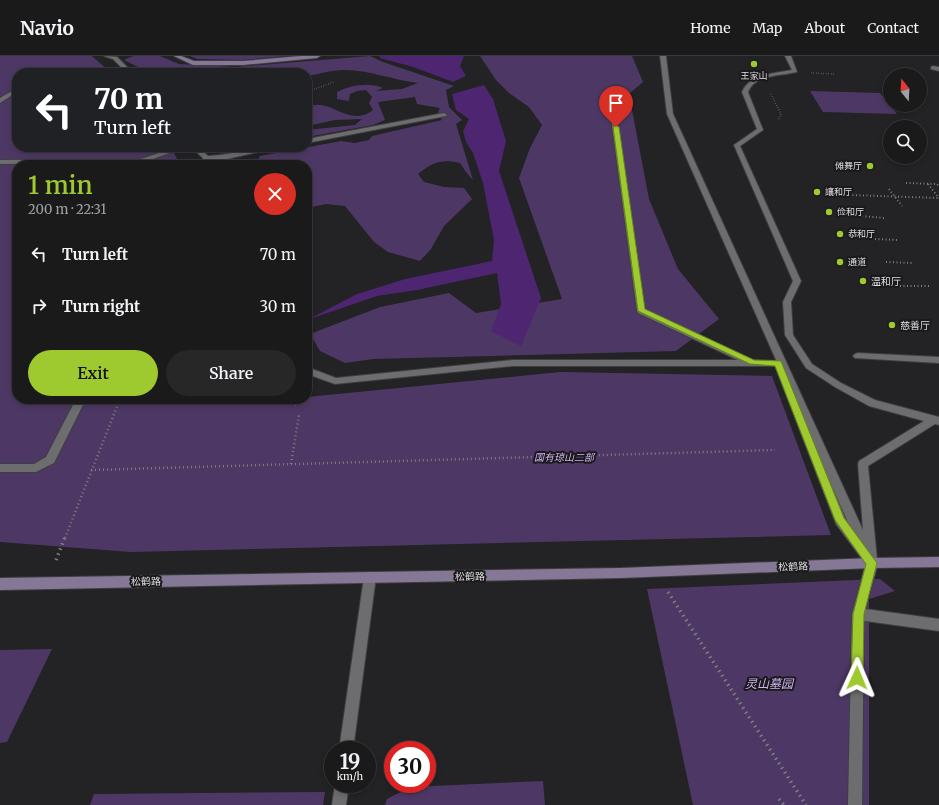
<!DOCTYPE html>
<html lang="en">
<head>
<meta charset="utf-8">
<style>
  :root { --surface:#1a1a1b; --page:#272728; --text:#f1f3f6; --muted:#9fa1a3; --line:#38383a; --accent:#9eca2f }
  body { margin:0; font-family:Merriweather,"Noto Sans SC",serif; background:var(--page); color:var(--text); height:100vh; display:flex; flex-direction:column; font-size:15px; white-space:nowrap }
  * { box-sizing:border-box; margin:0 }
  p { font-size:13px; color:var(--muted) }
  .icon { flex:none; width:22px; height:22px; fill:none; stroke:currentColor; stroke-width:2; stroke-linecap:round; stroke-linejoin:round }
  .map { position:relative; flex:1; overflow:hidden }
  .drawer { position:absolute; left:12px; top:104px; width:300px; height:244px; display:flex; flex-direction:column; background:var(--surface); border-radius:16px; box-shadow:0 2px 6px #0003,0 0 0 1px var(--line) }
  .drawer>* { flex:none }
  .hud { position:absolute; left:12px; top:12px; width:300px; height:84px; border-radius:16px; box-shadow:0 2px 6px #0003,0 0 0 1px var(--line); background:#202124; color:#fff; overflow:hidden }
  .needle { width:26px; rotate:342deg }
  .fabs { position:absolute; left:883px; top:12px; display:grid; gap:8px }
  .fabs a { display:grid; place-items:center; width:44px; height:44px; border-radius:50%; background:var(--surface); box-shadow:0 2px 6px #0003,0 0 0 1px var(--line); font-size:20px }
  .speed { position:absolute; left:324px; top:685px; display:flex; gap:8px; font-size:20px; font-weight:700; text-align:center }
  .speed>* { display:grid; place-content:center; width:52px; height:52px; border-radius:50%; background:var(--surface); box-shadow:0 2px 6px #0003,0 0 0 1px var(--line); line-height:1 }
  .speed small { font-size:10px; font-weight:400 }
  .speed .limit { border:6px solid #d22; background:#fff; color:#111 }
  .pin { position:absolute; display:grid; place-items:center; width:34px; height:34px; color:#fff; margin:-41px -17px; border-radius:50% 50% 50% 0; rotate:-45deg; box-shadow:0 0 4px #0007 }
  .pin .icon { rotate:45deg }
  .me { position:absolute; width:44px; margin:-22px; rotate:1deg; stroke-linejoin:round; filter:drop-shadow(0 0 3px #0008) }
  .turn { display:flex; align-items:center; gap:14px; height:84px; padding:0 16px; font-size:18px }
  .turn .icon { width:52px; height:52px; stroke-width:2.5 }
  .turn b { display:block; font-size:28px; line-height:34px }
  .round { display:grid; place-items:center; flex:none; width:42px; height:42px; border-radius:21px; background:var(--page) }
  .headline { display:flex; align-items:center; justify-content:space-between; height:68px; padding:0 16px }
  h1 { font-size:24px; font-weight:600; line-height:30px; color:var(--accent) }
  .primary-button { display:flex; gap:8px; margin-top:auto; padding:8px 16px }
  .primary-button a { flex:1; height:46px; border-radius:24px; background:var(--accent); color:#111; font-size:16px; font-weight:600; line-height:46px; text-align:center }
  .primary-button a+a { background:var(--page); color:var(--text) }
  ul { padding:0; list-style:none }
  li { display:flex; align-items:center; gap:12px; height:52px; padding:0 16px }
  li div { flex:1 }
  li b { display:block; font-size:15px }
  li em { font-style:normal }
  header { display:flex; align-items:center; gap:24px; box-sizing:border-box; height:56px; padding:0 20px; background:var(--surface); border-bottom:1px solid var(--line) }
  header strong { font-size:19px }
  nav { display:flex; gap:22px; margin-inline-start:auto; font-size:14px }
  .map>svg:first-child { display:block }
  .green { fill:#4d3865 }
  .water { fill:#4d2571 }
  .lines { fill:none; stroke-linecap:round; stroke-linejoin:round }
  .lane-casing { stroke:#3f3e40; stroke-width:2 }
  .street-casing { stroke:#3f3e40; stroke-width:2 }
  .secondary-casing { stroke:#3f3e40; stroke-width:2 }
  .path-far3 { stroke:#7f7e80; stroke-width:1.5; stroke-dasharray:0.5 2; stroke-linecap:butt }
  .path-far2 { stroke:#7f7e80; stroke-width:2; stroke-dasharray:1 2.5; stroke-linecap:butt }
  .path-far1 { stroke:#7f7e80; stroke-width:2.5; stroke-dasharray:1 3; stroke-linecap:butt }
  .path { stroke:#7f7e80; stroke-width:3.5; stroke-dasharray:1.5 4; stroke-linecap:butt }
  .lane { fill:#6d6c6f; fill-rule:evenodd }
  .street { fill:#6d6c6f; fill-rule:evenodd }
  .secondary { fill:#857796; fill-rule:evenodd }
  .route { fill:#9eca2f; stroke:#67831f }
  .poi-dot { fill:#9eca2f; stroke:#1a191b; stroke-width:1.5 }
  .labels { text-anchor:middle; stroke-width:4; stroke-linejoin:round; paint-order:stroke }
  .far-poi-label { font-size:9px; fill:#dfdee0; stroke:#1a191b; text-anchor:start }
  .poi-label { font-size:10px; fill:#dfdee0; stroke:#1a191b; text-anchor:start }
  .park-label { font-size:10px; font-style:italic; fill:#d0b3f3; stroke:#1a191b }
  .street-label { font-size:10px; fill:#dfdee0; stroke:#1a191b }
  .near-park-label { font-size:12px; font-style:italic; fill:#d0b3f3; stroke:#1a191b }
</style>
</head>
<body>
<header>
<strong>Navio</strong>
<nav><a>Home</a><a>Map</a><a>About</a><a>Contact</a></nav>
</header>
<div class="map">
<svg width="939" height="749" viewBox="0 0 939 749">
  <rect width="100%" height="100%" fill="#232224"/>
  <path class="green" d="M0 0H92L111 17H17V91H171L180 109H17V343H307V341L560 316 772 320 831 479 131 496 0 486Z
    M133 0H160L179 8 236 11 370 0 383 6 454 30 446 34 449 51 462 64 456 68 473 124 466 116 460 107C442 103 433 106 418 118L424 126 444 131 464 132 472 143 444 170 431 193 420 205 388 196 374 186 345 150 326 148 307 152V109H256L260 100 341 85 355 87 369 84 372 80 442 64 438 56 440 52 417 48 415 41 378 46 385 64 373 69 307 81V74L355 69 362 63 335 64 307 70V51C331 40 348 73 373 54L369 47 372 41 366 34 357 35 350 38 349 45 337 43V36C351 29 368 26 383 32L376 35 402 33 418 27C393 24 369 14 344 14 332 14 319 18 307 20V17H150L124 4Z
    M190 0H286L241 4 197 3Z
    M480 0H632L643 26 629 38 649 143 678 213 719 263 676 295 373 303 345 307 320 295 310 278 380 251 449 237 476 257 562 243 519 122 530 92 542 69 529 51 509 37 496 24Z
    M810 35 880 37 897 58 823 56Z
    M880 523 895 535 869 543V749H693L647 533Z
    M52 593 7 686 0 687V594Z
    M543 725 545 749H385L387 743 410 731Z
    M325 736 323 749H90L94 738Z"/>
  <path class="water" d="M379 0H464L460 10 466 20 453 26 413 11 380 2Z
    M484 29 493 43 506 85 499 115 541 242 521 290 491 275 501 248 497 217 417 234 377 240 307 264 357 238 405 223 492 205 494 184 483 127 473 97 466 86 463 75 469 63 456 54 452 38Z"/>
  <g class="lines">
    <defs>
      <path id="lane" d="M104 0 117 1 133 17H127L113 3Z
        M785 0H791L797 16C781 20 755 18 748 36L763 74 740 90 801 225 791 246 793 279 812 308 841 327 875 344 939 361V369L935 368 868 410 877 503 875 507 871 508 862 503 836 468 775 310H513L335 328 307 318V311L336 322 513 304H738L638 257 637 255 608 40 613 39 645 254 753 304 781 305 845 462 864 487 858 408 859 405 924 365 869 350 835 331 806 312 785 279 783 246 793 225 734 89 757 73 742 36C750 17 774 18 792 14Z
        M933 10 939 11V15L931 13V11Z
        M17 32V36L0 47V42Z
        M444 57 447 59 446 60 307 87V83Z
        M177 91H186L142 107 0 108V104L141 103Z
        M191 91H198L208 100C232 99 256 91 280 91L227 103 209 104 207 109H201L203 102Z
        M858 297 939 301V307L855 302 853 300 855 298Z
        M76 343H86L54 407 36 416H0V408H34L46 401Z
        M370 516 374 517 376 521 353 694H339L364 521 366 517Z
        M858 552 939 563V575L858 564 854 562 852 558 854 554Z
        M335 728H349L346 749H332Z"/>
      <path id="street" d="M660 0H666L673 58 878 507 864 558 862 749H848L852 558 866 507 667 58Z"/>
      <path id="secondary" d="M174 0H181L194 5H243L301 0H320L317 2 243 9H193Z
        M939 501V511L872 512 621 522 0 534V522L621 512 872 502Z"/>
    </defs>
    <use href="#lane" class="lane-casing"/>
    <use href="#street" class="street-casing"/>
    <use href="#secondary" class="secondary-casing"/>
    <path class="path-far3" d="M811 17 835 18
      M307 36 334 26
      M771 38 781 58 778 65"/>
    <path class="path-far2" d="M906 127 937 128 939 131
      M928 128 939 142
      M889 133 902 150
      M849 139 939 142
      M862 160 884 162
      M875 183 898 184
      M886 206 914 207
      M900 230H929"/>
    <path class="path-far1" d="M290 343 296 349
      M291 408 299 359
      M91 414 775 394
      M65 482 120 343"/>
    <path class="path" d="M56 504 65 481
      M668 536 806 749
      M779 743 784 749"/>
    <use href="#lane" class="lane"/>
    <use href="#street" class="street"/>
    <use href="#secondary" class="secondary"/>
  </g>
  <path class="route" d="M616 69 619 71 645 253 754 304 781 305 844 462 877 507 864 558 863 622 862 626 857 628 853 626 851 622 853 558 866 508 835 464 775 310 750 308 638 255 613 71Z"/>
  <g class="poi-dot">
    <circle cx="754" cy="8" r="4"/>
    <circle cx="870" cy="110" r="4"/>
    <circle cx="817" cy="136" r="4"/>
    <circle cx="829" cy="156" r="4"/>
    <circle cx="840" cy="178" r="4"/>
    <circle cx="840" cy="206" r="4"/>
    <circle cx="863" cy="225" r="4"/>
    <circle cx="892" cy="269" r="4"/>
  </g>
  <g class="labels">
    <g class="far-poi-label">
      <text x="754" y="23" text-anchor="middle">王家山</text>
      <text x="862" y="113" text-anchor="end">傩舞厅</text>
      <text x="825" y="139">讓和厅</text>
      <text x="837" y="159">俭和厅</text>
      <text x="848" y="181">恭和厅</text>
      <text x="848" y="209">通道</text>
    </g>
    <g class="poi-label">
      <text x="871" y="229">温和厅</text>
      <text x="900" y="273">慈善厅</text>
    </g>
    <g class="park-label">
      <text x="564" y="405">国有琼山二部</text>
    </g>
    <g class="street-label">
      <text transform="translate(793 510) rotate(-2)" y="4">松鹤路</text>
      <text transform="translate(470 520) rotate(-1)" y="4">松鹤路</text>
      <text transform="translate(146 525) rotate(-1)" y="4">松鹤路</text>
    </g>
    <g class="near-park-label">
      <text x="769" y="632">灵山墓园</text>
    </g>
  </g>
</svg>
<div class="fabs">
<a><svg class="needle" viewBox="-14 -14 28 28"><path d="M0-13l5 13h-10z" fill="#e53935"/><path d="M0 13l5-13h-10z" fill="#9fa1a3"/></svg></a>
<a><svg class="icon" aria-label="search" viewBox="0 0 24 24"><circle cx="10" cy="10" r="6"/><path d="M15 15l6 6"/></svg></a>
</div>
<div class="speed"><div>19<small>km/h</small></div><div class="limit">30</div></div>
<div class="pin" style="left:616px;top:71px;background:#d93025"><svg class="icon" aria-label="arrive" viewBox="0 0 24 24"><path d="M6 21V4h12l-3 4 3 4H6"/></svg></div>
<svg class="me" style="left:857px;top:622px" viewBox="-20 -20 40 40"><path d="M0-17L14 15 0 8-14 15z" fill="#9eca2f" stroke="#fff" stroke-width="4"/></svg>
<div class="hud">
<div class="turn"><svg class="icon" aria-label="left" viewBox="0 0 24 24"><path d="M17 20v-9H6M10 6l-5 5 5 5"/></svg><div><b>70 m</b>Turn left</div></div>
</div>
<section class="drawer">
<div class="headline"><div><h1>1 min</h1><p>200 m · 22:31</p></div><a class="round" style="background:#d93025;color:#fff"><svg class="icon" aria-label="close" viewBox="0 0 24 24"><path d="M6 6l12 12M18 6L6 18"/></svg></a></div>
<ul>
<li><svg class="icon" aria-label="left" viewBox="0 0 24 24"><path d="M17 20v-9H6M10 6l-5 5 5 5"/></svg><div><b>Turn left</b></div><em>70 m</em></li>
<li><svg class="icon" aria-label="right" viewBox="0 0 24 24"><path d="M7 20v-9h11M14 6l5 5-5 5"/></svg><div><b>Turn right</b></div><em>30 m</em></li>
</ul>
<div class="primary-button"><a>Exit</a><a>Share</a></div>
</section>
</div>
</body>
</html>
